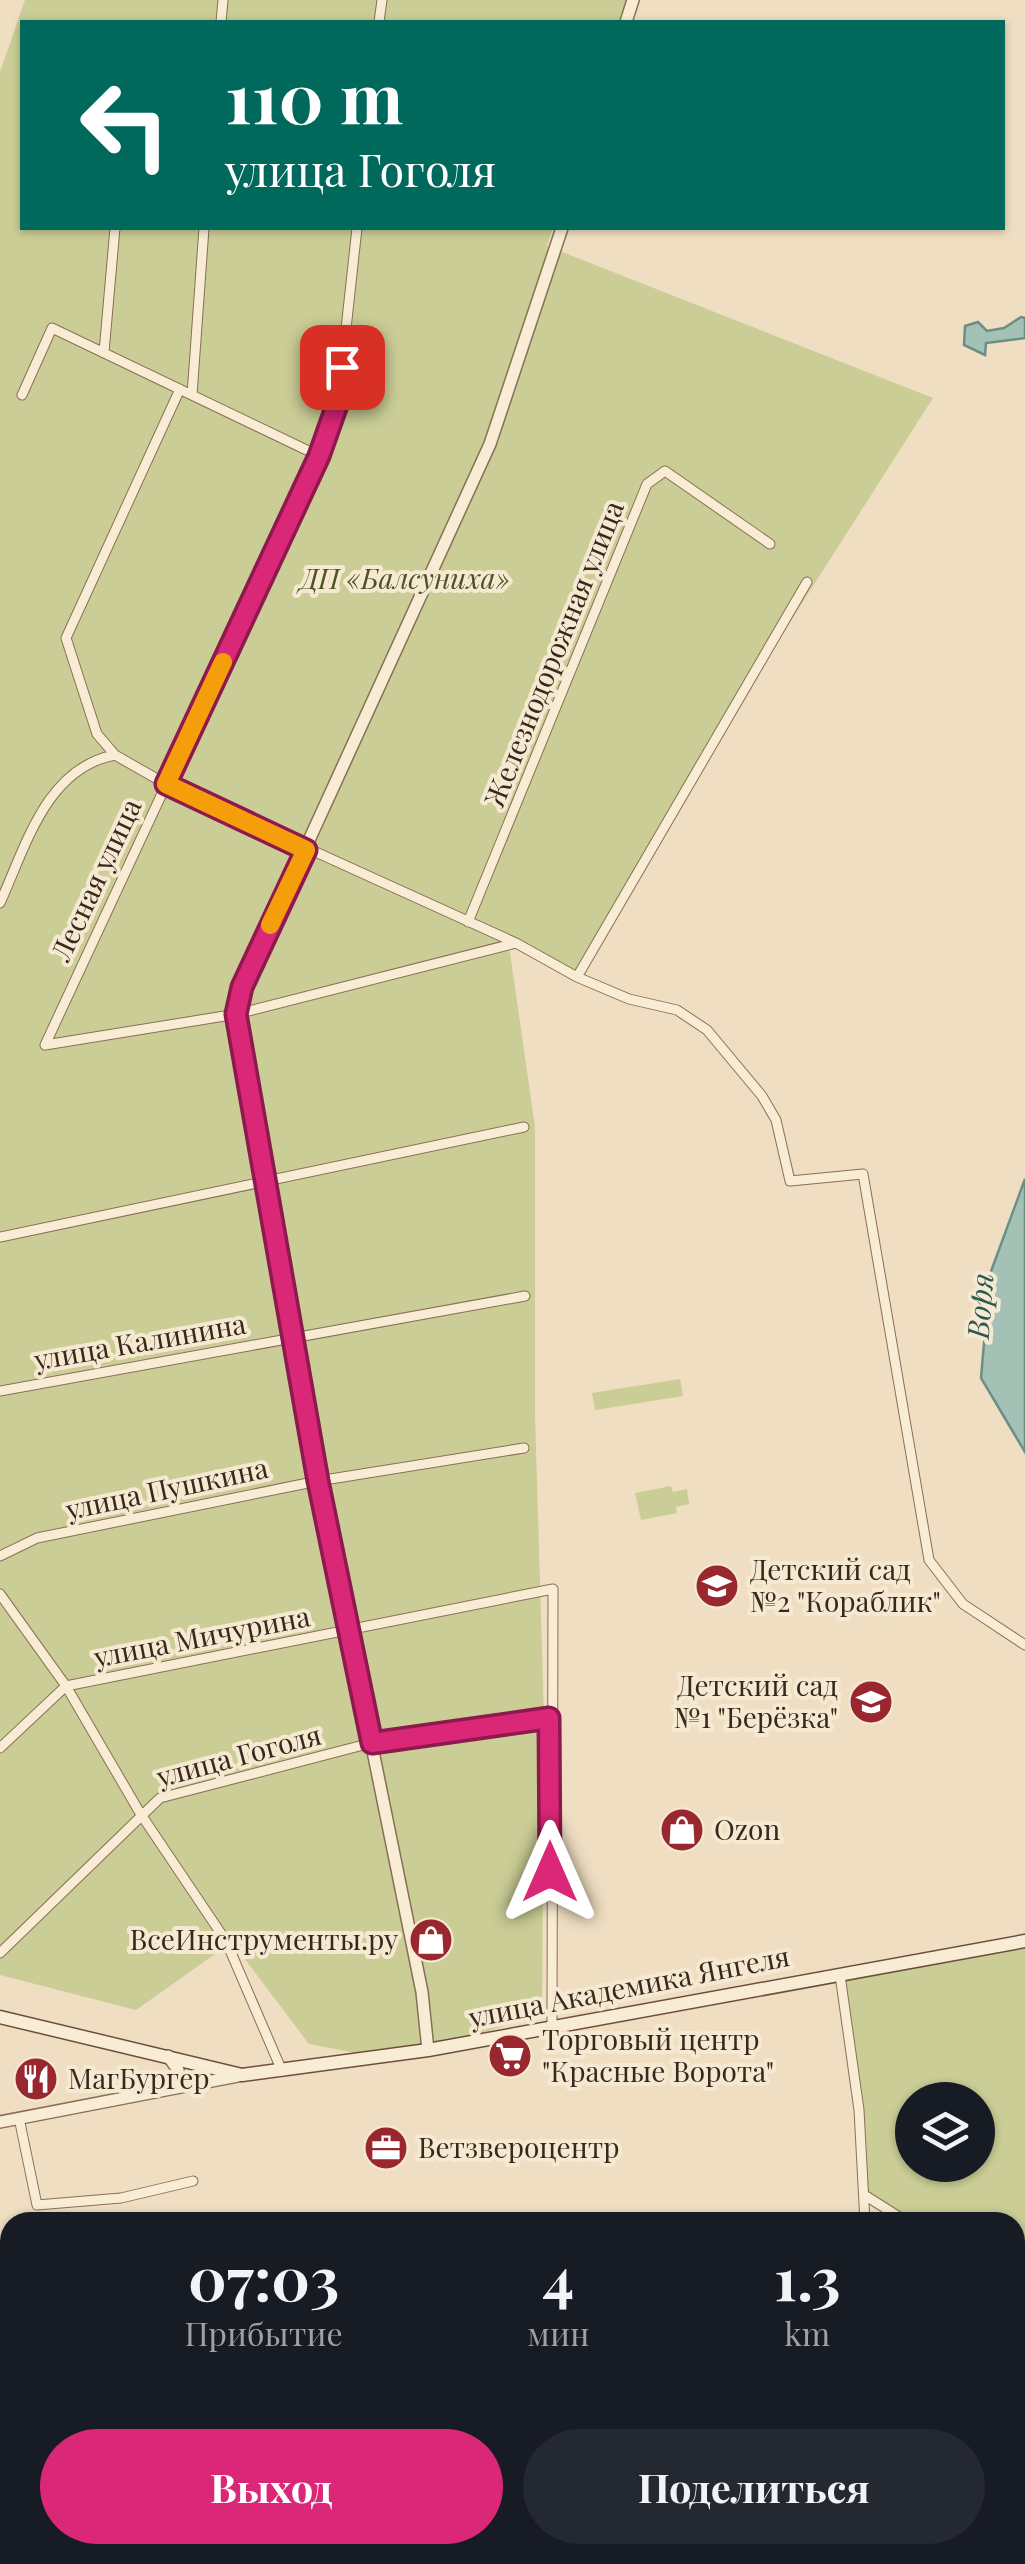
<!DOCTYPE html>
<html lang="ru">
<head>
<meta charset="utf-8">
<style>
  :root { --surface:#171b24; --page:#242831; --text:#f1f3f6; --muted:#9ea1a6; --accent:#db2777 }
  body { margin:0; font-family:"Playfair Display",serif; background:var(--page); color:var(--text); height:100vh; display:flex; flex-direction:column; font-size:38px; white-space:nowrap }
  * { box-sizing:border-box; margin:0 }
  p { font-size:32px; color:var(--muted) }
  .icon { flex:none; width:55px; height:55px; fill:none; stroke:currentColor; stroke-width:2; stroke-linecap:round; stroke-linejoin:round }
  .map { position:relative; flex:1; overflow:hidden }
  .details { position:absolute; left:0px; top:2212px; width:1025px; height:352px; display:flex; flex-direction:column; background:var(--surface); border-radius:30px 30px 0 0; box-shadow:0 2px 8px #0004 }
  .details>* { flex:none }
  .banner { position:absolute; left:20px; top:20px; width:985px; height:210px; border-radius:0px; box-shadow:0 2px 8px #0004; background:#00695c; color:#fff; overflow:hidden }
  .controls { position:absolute; left:895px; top:2082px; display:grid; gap:20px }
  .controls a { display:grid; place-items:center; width:100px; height:100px; border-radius:50%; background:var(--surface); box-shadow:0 2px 8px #0004; font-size:50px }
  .pin { position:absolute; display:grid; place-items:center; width:85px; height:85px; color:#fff; margin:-42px; border-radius:20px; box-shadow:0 5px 15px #0006 }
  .me { position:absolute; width:110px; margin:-55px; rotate:0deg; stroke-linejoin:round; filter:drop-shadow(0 0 8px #0008) }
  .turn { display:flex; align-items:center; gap:35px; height:210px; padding:0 40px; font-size:45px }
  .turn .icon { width:130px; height:130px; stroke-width:2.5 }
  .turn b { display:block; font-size:70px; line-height:85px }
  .eta { display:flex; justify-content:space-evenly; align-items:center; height:170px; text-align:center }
  .eta b { font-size:60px; font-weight:700; line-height:70px }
  .cta { display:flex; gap:20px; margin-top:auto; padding:20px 40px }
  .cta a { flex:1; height:115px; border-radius:60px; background:var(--accent); color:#fff; font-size:40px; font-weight:700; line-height:115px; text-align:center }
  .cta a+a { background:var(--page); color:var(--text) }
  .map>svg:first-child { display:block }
  .green { fill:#cacd95; fill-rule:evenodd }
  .water { fill:#a4c1b6; stroke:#6b8f84; stroke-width:2.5 }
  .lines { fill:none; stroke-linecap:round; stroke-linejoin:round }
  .river { stroke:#a4c1b6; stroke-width:18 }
  .minor-casing { stroke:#896f58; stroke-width:11 }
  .tertiary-casing { stroke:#896f58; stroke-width:14 }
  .secondary-casing { stroke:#6a503c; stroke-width:15 }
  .minor { stroke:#f9ecd4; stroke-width:9 }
  .tertiary { stroke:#f9ecd4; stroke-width:11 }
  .secondary { stroke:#f9ecd4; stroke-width:12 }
  .route-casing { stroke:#8e194d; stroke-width:25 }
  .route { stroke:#db2777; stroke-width:18 }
  .slow { stroke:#f59e0b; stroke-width:18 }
  .labels { text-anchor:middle; stroke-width:8; stroke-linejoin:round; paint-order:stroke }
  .park-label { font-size:28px; font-style:italic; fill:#4b5523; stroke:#f6e9d1 }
  .street-label { font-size:28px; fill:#38281d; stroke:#f6e9d1 }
  .poi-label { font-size:28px; fill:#38281d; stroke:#f6e9d1; text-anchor:start }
  .water-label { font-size:30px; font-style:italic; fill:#2c5852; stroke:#f6e9d1 }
</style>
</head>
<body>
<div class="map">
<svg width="1025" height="2564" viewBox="0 0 1025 2564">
  <rect width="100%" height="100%" fill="#efdec1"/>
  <path class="green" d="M25 0H629L621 22H22V228H553L547 246 933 398 730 716 581 974 509 946 535 1127V1414L544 1719 542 2014 428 2050 377 2057 309 2044 232 1942 136 2010 0 1975V72Z
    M680 1379 683 1396 595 1410 592 1393Z
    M671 1486 673 1492 687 1489 689 1504 676 1507 677 1513 641 1520 635 1493Z
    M1025 1941V2297L1015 2291V2222H907L866 2196 840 1975ZM912 2100H978V2165H912Z
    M306 2555H603L610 2564H305Z"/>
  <path class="water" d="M1021 317 1025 318V338L986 343 985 355 964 345 965 326 978 322 987 331 1004 328Z
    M1025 1179V1452L981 1378 990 1274Z"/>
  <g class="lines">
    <path class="river" d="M0 2477 10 2486
      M40 2555 54 2564
      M650 2555 659 2564
      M269 2564 272 2555"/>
    <defs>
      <path id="minor" d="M221 22 223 0
        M379 22 382 0
        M104 352 115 228
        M180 389 66 638 97 734 115 755 166 784 516 943 577 977 629 999 677 1010 707 1030 762 1096 776 1120 790 1181 863 1174 929 1560 963 1604 1025 1645
        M22 395 52 328 319 456
        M192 395 204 228
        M0 903C26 846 46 768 115 755
        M468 922 647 484 665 471 770 544
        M577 977 807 582
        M45 1045 319 456 338 402 357 228
        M45 1045 237 1014 516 943
        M0 1237 524 1127
        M0 1391 525 1296
        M0 1556 37 1538 318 1481 524 1448
        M0 1594 66 1686 140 1813 226 1941 282 2071
        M0 1748 66 1686 553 1589 552 2026
        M0 1953 160 1798 371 1743 549 1718
        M840 1975 859 2110 865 2222
        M19 2118 37 2205 121 2198 193 2181
        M866 2196 907 2222
        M1015 2291 1025 2297
        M1015 2337 1025 2344
        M1015 2387 1025 2374
        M1015 2436 1025 2442
        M709 2564 716 2555"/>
      <path id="tertiary" d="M626 22 633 0
        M428 2050 422 1992 318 1481 262 1153 245 1082 237 1014 242 987 490 444 562 228
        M168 2056 178 2070 170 2087
        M0 2122 238 2076"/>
      <path id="secondary" d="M0 2017 242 2075 428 2050 1025 1941"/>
    </defs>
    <use href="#minor" class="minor-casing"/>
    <use href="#tertiary" class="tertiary-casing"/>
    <use href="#secondary" class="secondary-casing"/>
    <use href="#minor" class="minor"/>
    <use href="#tertiary" class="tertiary"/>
    <use href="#secondary" class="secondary"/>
  </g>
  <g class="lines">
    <defs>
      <path id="route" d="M342 367 338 402 319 456 166 784 306 850 242 987 236 1014 318 1481 372 1743 549 1718 550 1872"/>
    </defs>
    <use href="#route" class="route-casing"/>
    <use href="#route" class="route"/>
    <path class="slow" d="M223 662 166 784 306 850 270 925"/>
  </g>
  <defs>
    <symbol id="school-disc" viewBox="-11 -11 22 22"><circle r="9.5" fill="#99272f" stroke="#f6e9d1"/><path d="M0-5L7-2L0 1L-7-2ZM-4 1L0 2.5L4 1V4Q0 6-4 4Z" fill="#fff"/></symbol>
    <symbol id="shop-disc" viewBox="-11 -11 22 22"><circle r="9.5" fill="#99272f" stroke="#f6e9d1"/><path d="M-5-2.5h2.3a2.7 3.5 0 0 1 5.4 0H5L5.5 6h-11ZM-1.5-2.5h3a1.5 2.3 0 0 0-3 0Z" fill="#fff"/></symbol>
    <symbol id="supermarket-disc" viewBox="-11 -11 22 22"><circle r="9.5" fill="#99272f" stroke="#f6e9d1"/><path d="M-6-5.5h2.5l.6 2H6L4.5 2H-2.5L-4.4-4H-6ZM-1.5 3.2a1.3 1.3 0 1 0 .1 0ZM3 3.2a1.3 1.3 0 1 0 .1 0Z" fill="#fff"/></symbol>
    <symbol id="restaurant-disc" viewBox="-11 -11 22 22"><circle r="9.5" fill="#99272f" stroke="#f6e9d1"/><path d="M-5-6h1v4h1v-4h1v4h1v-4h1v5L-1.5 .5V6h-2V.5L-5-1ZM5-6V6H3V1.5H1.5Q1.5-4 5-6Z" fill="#fff"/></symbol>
    <symbol id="office-disc" viewBox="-11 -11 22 22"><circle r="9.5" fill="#99272f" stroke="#f6e9d1"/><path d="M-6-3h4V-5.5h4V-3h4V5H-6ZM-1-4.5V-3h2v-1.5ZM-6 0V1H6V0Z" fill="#fff"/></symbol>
  </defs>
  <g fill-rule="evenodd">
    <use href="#school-disc" x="692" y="1561" width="50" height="50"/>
    <use href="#school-disc" x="846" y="1677" width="50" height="50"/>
    <use href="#shop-disc" x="657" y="1805" width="50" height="50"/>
    <use href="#shop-disc" x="406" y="1915" width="50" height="50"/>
    <use href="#supermarket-disc" x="485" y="2031" width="50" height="50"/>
    <use href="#restaurant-disc" x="11" y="2054" width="50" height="50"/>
    <use href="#office-disc" x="361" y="2123" width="50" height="50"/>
  </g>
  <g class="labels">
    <g class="park-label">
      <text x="405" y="589">ДП «Балсуниха»</text>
    </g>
    <g class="street-label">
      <text transform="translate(554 654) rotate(-68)" y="10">Железнодорожная улица</text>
      <text transform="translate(96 880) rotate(-65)" y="10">Лесная улица</text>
      <text transform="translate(140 1342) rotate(-10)" y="10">улица Калинина</text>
      <text transform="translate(167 1489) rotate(-12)" y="10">улица Пушкина</text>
      <text transform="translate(202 1637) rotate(-11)" y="10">улица Мичурина</text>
      <text transform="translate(239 1756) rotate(-15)" y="10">улица Гоголя</text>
      <text transform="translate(629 1987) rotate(-11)" y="10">улица Академика Янгеля</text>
    </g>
    <g class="poi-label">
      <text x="750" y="1580">Детский сад<tspan x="750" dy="32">№2 "Кораблик"</tspan></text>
      <text x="838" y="1696" text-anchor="end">Детский сад<tspan x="838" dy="32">№1 "Берёзка"</tspan></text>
      <text x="714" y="1840">Ozon</text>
      <text x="398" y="1950" text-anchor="end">ВсеИнструменты.ру</text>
      <text x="542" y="2050">Торговый центр<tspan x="542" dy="32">"Красные Ворота"</tspan></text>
      <text x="68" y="2089">МагБургер</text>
      <text x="418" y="2158">Ветзвероцентр</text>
    </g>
    <g class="water-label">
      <text transform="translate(981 1306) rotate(-86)" y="10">Воря</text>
    </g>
  </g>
</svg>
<div class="controls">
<a><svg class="icon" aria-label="layers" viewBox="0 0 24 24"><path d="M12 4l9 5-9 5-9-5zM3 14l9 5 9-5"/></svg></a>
</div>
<div class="pin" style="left:342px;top:367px;background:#d93025"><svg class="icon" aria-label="arrive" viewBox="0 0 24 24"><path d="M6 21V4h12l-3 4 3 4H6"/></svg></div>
<svg class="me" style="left:550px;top:1872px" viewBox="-20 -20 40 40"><path d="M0-17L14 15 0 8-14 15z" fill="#db2777" stroke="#fff" stroke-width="4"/></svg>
<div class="banner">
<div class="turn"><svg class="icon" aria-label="left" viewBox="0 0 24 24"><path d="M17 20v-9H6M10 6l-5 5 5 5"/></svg><div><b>110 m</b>улица Гоголя</div></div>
</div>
<section class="details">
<div class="eta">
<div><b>07:03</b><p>Прибытие</p></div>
<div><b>4</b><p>мин</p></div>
<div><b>1.3</b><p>km</p></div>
</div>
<div class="cta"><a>Выход</a><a>Поделиться</a></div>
</section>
</div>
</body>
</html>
